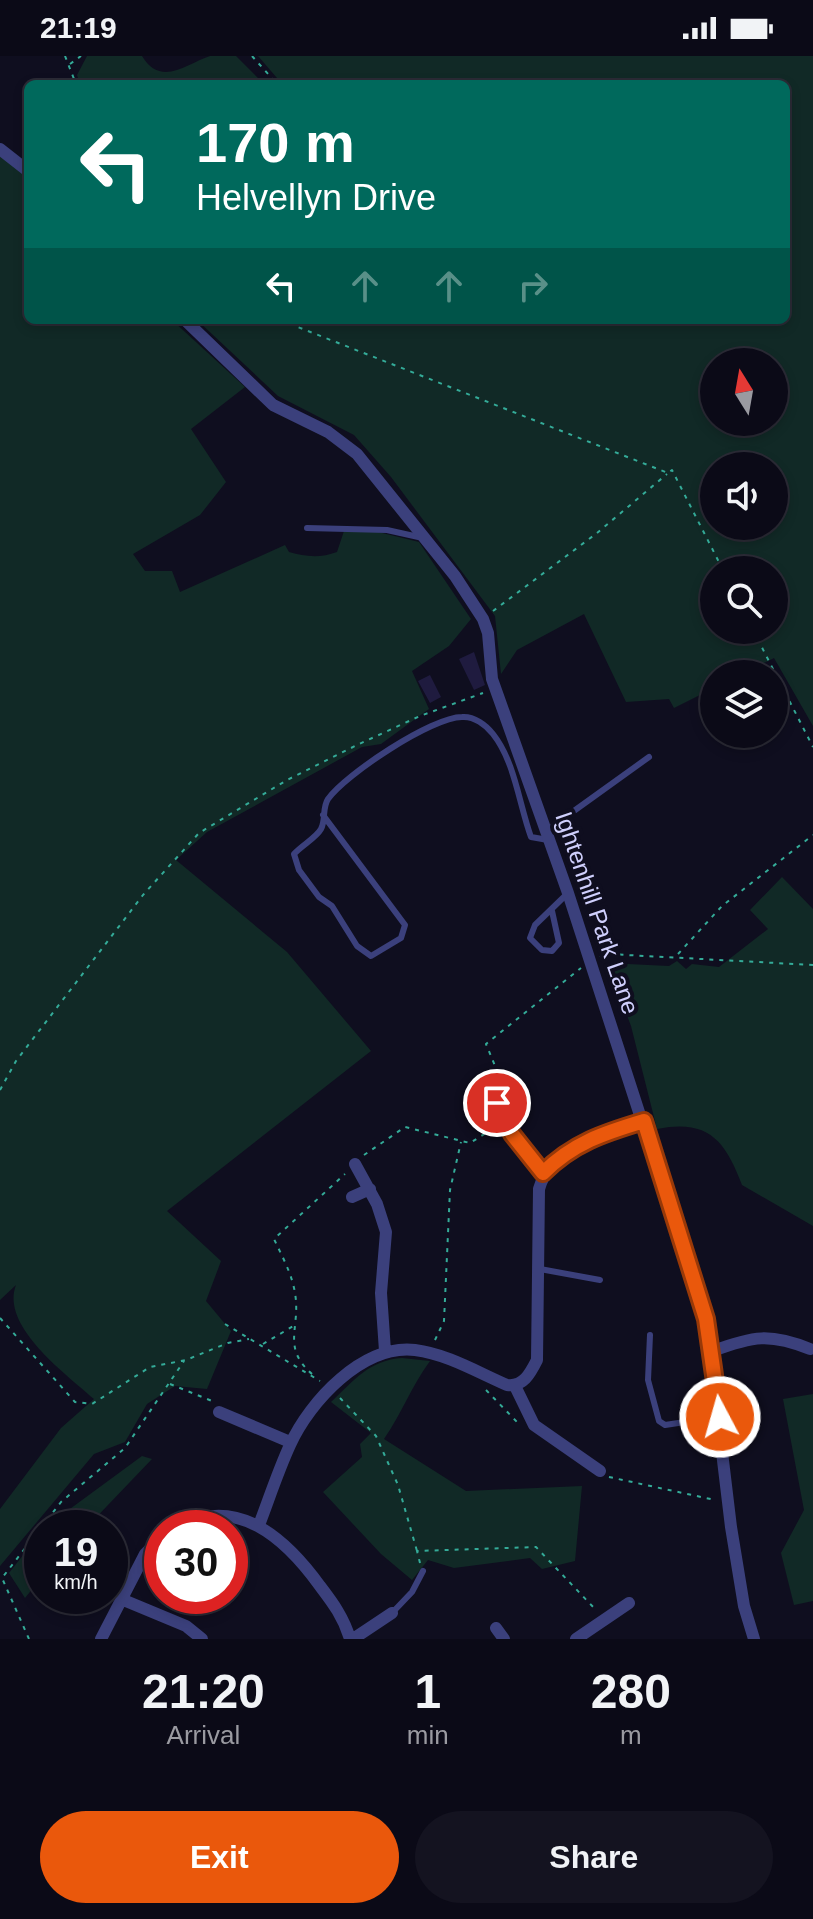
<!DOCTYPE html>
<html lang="en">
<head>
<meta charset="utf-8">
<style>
  :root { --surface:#0b0a17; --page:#141320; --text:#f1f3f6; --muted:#9a9aa1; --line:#2b2b36; --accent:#ea580c }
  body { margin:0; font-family:Helvetica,sans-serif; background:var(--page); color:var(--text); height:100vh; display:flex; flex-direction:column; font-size:30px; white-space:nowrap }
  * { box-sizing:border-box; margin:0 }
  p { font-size:26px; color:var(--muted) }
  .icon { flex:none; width:44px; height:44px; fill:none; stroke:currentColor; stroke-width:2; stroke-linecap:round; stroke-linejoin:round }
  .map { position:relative; height:1583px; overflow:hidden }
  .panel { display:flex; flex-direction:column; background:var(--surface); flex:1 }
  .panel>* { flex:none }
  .hud { position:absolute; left:24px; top:24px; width:766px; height:244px; border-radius:12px; box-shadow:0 4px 12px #0003,0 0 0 2px var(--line); background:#00695c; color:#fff; overflow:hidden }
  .needle { width:52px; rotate:349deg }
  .buttons { position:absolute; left:700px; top:292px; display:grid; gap:16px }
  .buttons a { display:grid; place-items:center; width:88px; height:88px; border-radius:50%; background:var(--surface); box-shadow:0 4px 12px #0003,0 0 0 2px var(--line); font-size:40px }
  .speed { position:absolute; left:24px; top:1454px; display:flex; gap:16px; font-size:40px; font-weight:700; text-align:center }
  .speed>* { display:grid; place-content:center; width:104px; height:104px; border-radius:50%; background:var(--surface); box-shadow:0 4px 12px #0003,0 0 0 2px var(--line); line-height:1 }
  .speed small { font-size:20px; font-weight:400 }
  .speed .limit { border:12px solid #d22; background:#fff; color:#111 }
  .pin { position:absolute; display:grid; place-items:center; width:68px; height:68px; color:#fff; margin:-34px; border:4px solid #fff; border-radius:50%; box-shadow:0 2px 8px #0007 }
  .me { position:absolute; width:88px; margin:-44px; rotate:354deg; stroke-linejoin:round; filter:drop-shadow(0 0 6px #0008) }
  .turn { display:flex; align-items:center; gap:28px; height:168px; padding:0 40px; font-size:36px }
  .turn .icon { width:104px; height:104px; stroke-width:2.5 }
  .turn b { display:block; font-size:56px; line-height:68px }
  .lanes { display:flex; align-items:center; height:76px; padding:0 40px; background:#0003; justify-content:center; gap:40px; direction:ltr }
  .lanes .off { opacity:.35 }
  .eta { display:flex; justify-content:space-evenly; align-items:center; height:136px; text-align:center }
  .eta b { font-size:48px; font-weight:600; line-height:56px }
  .cta { display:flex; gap:16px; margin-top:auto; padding:16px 40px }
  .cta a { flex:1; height:92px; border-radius:48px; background:var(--accent); color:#fff; font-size:32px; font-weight:600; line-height:92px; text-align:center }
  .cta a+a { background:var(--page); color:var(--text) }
  .status { display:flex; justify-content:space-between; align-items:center; height:56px; padding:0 40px; background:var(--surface); direction:ltr }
  .status svg { height:22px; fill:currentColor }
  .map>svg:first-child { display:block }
  .green { fill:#112926; fill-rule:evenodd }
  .building { fill:#1f1b3f }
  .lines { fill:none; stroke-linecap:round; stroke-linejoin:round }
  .path { stroke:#34ab98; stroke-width:2; stroke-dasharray:4 6; stroke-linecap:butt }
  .service { stroke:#3b407c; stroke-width:6 }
  .minor { stroke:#3b407c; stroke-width:12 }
  .route-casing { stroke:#983908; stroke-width:20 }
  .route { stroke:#ea580c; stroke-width:14 }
  .labels { text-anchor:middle; stroke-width:8; stroke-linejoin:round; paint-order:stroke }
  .street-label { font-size:24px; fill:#cfcffc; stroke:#0f0e1f }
</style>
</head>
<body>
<div class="status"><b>21:19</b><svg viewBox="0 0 49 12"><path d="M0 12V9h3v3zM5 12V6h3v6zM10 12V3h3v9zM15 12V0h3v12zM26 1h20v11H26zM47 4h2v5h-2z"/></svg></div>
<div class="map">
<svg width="813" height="1583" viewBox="0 0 813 1583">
  <rect width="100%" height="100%" fill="#0f0e1f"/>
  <path class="green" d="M87 0H142C161 32 188 7 210 0 217 0 229 0 236 0L264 28H80L77 19Z
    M258 0H813V670L774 602 742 618H714V632L674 652 669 643 626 646 584 558 517 594 501 618 495 560 391 421 354 379 278 340 197 264H786V28H274L277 22ZM714 306H774V366H714ZM714 410H774V470H714ZM774 514V574H714V514Z
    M0 98 28 122V264H172L245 331 191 373 226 426 200 459 133 498 145 515H172L180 536 285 489 289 496C306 501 321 502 337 496L344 475H374L419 486 471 563 449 590 412 615 429 653 381 688 362 691 207 776 176 804 287 896 371 995 167 1155 221 1205 206 1245 231 1275 207 1333 175 1330 147 1348 125 1386 94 1398 0 1510V1453L61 1372 94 1343C66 1318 0 1270 16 1229L0 1244Z
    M782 821 813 853V1170L742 1129C725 1084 708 1063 657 1073L631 970 607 907 669 910 677 905 686 913 692 908 719 911 768 873 750 854Z
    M402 1302 430 1305C411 1331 402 1357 384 1383L466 1435 582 1430 575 1505 542 1513 530 1502 454 1512 428 1504 412 1524 381 1498 323 1436 362 1401 360 1388 371 1377 331 1346C354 1324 370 1304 402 1302Z
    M813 1338V1545L794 1549 781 1497 804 1454 783 1343Z
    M142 1400 152 1403 86 1472H44Z
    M42 1475V1521L25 1542 9 1517Z"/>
  <path class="building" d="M474 596 485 629 474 634 459 603Z
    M430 619 441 641 430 647 418 625Z"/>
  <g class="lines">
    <path class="path" d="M65 0 76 28
      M252 0 277 28
      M70 8 81 0
      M280 264 668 417 672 414 723 514
      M493 555 597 477 667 418
      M753 574 813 691
      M678 898 722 850 813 779
      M600 901 608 898 813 909
      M0 1034 16 1005 143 839 199 777 287 724 357 689 420 660 483 637
      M501 1036 503 1029 486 988 581 912
      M364 1099 405 1071 470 1087 494 1072
      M0 1262 75 1346 92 1348 150 1311 186 1304 228 1287 249 1283
      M225 1268 320 1325
      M435 1284 444 1265 450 1134 461 1086
      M263 1288 295 1269
      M312 1318C281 1291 301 1272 295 1237 292 1218 282 1200 274 1183L345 1118
      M170 1328 212 1345
      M486 1334 518 1367
      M340 1342 376 1380 398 1429 417 1495
      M609 1421 715 1444
      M420 1507 417 1495 536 1491 595 1553
      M29 1583 2 1522 61 1446 125 1392 184 1305"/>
    <path class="service" d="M307 472 387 474 423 482
      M323 759 405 869 401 882 371 900 357 890 332 850 319 841 299 814 294 798C302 789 316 782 321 773 326 764 322 752 328 743 346 718 432 661 462 661 474 660 486 669 493 678 515 706 519 748 531 781L548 784
      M546 775 649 701
      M552 855 559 887 552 895 542 894 530 882 535 869 568 837
      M540 1213 600 1224
      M650 1279 648 1324 659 1365 665 1369 718 1361
      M392 1557 412 1536 423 1515"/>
    <path class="minor" d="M0 93 28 115
      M185 264 273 349 328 376 357 398 455 520 483 563 488 577 492 623 568 837 706 1263 731 1471 744 1550 754 1583
      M497 1047 512 1078 543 1117
      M355 1108 377 1148 386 1176 381 1237 385 1295
      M352 1141 370 1133
      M713 1295C753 1280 770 1277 810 1293
      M515 1330 534 1369 600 1415
      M219 1356 290 1386
      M259 1469C269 1443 278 1415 290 1389 310 1345 363 1288 415 1294 447 1298 477 1316 507 1329 523 1331 530 1318 537 1304L539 1133C552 1088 603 1077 644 1065
      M176 1472C237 1437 286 1483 320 1530 333 1547 344 1562 350 1583
      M121 1543 186 1570 202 1583
      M496 1572 504 1583
      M101 1583 145 1498 162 1481
      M353 1583 392 1557
      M576 1583 629 1547"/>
  </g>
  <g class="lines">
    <defs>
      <path id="route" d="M497 1047 512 1078 543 1117C573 1087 604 1077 644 1065L706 1263 720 1361"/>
    </defs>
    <use href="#route" class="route-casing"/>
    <use href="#route" class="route"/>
  </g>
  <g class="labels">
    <g class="street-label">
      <text transform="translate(597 857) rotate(71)" y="8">Ightenhill Park Lane</text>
    </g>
  </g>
</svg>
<div class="buttons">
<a><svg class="needle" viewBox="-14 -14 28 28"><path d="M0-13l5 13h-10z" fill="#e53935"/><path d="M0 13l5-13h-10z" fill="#9a9aa1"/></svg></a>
<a><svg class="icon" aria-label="sound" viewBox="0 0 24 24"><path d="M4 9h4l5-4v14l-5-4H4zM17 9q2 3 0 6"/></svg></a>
<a><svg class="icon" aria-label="search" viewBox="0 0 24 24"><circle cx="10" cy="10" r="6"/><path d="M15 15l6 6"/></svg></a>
<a><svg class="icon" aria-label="layers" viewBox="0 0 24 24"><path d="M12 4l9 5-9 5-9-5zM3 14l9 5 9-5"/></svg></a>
</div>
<div class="speed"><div>19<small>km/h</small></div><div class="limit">30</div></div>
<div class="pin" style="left:497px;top:1047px;background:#d93025"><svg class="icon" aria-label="arrive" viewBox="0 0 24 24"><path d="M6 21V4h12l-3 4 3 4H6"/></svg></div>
<svg class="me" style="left:720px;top:1361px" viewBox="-20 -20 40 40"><circle r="17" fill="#ea580c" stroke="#fff" stroke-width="3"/><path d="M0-11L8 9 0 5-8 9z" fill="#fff"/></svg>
<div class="hud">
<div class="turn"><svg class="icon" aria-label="left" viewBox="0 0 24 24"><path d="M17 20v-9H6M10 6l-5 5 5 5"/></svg><div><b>170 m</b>Helvellyn Drive</div></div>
<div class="lanes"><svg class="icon" aria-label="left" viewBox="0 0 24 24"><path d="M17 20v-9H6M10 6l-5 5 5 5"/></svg><svg class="icon off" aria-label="ahead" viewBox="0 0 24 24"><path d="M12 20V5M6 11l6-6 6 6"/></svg><svg class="icon off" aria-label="ahead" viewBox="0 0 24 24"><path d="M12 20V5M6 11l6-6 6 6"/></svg><svg class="icon off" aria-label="right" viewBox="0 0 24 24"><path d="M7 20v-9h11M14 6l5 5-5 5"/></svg></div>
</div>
</div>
<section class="panel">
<div class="eta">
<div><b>21:20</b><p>Arrival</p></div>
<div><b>1</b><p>min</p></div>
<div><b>280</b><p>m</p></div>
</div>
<div class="cta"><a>Exit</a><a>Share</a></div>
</section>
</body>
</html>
